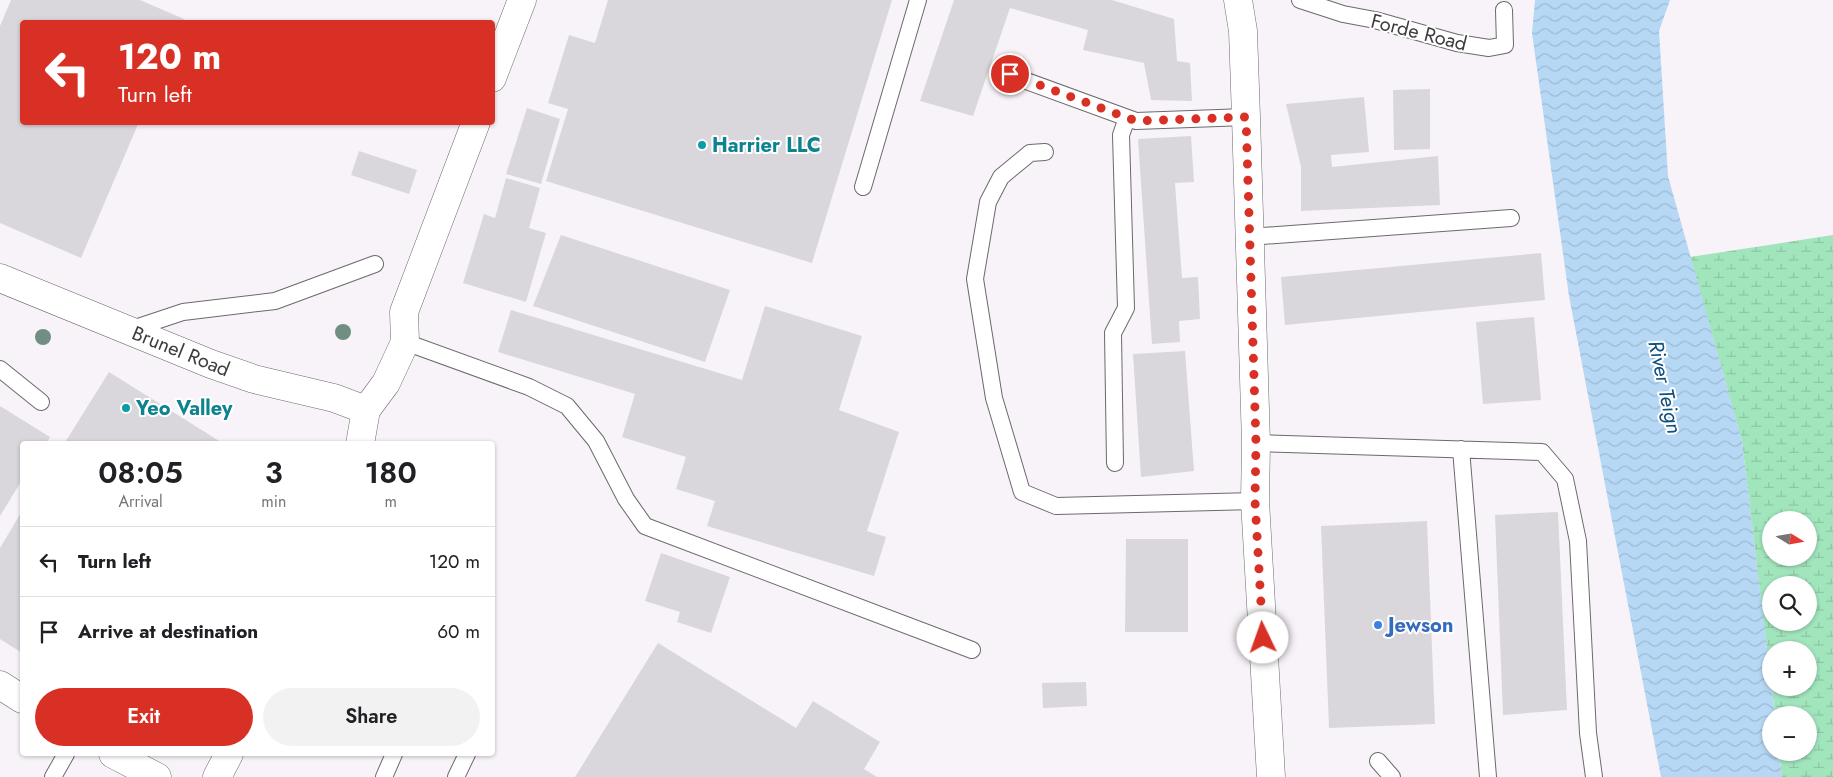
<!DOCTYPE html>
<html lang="en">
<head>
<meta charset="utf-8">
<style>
  :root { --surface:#fff; --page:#f2f2f2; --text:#202124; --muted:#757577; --line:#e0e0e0; --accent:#d93025 }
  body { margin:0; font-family:Jost,sans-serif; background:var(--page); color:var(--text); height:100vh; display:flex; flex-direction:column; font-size:19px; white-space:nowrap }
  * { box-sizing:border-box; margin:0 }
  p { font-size:16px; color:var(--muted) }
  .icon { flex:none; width:28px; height:28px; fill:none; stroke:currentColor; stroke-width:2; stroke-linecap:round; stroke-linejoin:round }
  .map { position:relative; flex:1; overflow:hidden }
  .drawer { position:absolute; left:20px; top:441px; width:475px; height:315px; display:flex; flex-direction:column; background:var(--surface); border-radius:5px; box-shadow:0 1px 4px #0004 }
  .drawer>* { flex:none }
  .banner { position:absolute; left:20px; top:20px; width:475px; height:105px; border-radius:5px; box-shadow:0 1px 4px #0004; background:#d93025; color:#fff; overflow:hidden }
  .needle { width:32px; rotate:101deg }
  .tools { position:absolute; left:1762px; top:511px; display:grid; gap:10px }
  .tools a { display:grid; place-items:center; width:55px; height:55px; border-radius:50%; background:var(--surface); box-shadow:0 1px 4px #0004; font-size:25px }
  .pin { position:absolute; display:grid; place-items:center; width:42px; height:42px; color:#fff; margin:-21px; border:2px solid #fff; border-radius:50%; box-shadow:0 1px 5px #0007 }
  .me { position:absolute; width:55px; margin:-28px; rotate:357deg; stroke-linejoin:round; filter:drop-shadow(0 0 4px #0008) }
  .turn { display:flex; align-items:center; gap:18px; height:105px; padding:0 15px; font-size:22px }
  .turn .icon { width:65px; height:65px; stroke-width:2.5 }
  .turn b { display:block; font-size:35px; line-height:42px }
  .eta { display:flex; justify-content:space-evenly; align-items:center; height:85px; text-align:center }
  .eta b { font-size:30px; font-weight:600; line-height:35px }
  .action { display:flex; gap:10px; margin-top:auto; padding:10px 15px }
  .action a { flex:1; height:58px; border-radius:30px; background:var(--accent); color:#fff; font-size:20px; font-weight:600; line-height:58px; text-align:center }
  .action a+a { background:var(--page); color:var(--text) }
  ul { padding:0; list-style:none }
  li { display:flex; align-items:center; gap:15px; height:70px; padding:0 15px; border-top:1px solid var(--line) }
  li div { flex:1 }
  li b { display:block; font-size:19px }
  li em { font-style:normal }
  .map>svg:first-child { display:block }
  .wetland { fill:url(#wetland-marsh); fill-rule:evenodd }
  .water { fill:url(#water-waves) }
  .building { fill:#dad7dc }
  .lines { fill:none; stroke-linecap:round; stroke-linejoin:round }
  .lane-casing { stroke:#6c696d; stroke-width:18 }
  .street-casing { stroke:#6c696d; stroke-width:29 }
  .lane { stroke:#fff; stroke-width:16 }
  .street { stroke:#fff; stroke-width:28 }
  .tree { fill:#718e83 }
  .route { stroke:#d93025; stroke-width:9; stroke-dasharray:0 16.2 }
  .culture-dot { fill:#0f9aa8; stroke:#fff; stroke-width:2 }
  .shop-dot { fill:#3f7fe0; stroke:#fff; stroke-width:2 }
  .labels { text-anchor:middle; stroke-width:4; stroke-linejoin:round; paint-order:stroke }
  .street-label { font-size:20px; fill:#3d3b3d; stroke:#fff }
  .culture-label { font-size:20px; font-weight:bold; fill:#0d838f; stroke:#fff; text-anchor:start }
  .shop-label { font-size:20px; font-weight:bold; fill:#366cbe; stroke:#fff; text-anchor:start }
  .water-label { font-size:21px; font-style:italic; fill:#10507d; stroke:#fff }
</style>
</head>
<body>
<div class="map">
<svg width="1833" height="777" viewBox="0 0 1833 777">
  <defs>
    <pattern id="wetland-marsh" width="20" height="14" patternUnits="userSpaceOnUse" patternTransform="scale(1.25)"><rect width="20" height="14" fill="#a1e5bd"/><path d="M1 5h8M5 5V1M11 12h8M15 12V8" fill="none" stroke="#8cc5a3"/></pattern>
    <pattern id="water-waves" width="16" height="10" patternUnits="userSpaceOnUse" patternTransform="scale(1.25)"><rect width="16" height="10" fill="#b6d8f5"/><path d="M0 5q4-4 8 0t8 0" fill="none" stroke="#9dbad3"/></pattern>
  </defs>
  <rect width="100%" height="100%" fill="#f8f3f8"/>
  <path class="wetland" d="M1833 235V777H1782L1779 753 1809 752V715H1775L1772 688H1809V650H1771V685L1742 441 1690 257ZM1771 520H1809V558H1771ZM1771 585H1809V622H1771Z"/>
  <path class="water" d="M1535 0H1670L1659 31 1668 176 1742 441 1775 715H1771V752L1779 753 1782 777H1661L1569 296 1532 33Z"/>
  <path class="building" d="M11 0H140L184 19 182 22H22V122H139L81 258 0 223V26Z
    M608 0H892L812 263 546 181 568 109 548 103 569 35 595 43Z
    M954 0H1112L1174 19 1177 61 1190 63 1192 101 1151 100 1144 63 1083 50 1088 30 1010 8 973 116 920 101Z
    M1430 89V149L1394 150 1393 90Z
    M1364 97 1369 152 1331 155 1332 167 1438 156 1440 205 1301 211V167L1286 104Z
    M527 108 560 119 541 184 506 174Z
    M1191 136 1194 182 1175 183 1182 278 1198 277 1200 319 1179 321 1180 342 1152 344 1138 139Z
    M359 151 417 170 409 194 351 175Z
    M506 178 540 188 529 228 546 233 526 302 463 283 484 214 495 218Z
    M561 235 730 290 705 362 533 306Z
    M1541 253 1545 300 1285 325 1281 277Z
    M765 306 862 336 839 410 899 432 867 531 886 537 874 576 707 526 715 501 676 489 686 457 622 437 635 394 498 352 511 310 742 380Z
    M1534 317 1541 400 1483 404 1476 322Z
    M1185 351 1194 471 1141 477 1133 354Z
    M109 372 224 444H64Z
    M0 406 50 437 46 444H22V480L0 516Z
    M22 511V653L0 639V548Z
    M1558 512 1567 710 1503 715 1495 515Z
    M1427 521 1435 724 1329 728 1321 526Z
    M1126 539H1188V632H1125Z
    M661 553 730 577 711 633 677 622 680 612 645 601Z
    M658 643 796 728 813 701 880 742 864 769 877 777H575Z
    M1086 682 1087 706 1043 708 1042 683Z"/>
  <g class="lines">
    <defs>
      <path id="lane" d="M1300 0 1343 14 1375 20 1457 43 1489 48 1505 45 1504 10
        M1010 75 1136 121 1246 117
        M1045 152 1030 153 1001 177 988 202 975 279 994 398 1022 492 1056 506 1255 501
        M863 187 918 0
        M1249 237 1511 218
        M129 330 183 312 275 301 375 264
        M405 342 529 387 567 406 596 441 626 499 645 526 972 650
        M0 369 41 402
        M1256 443 1542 452 1565 479 1578 541 1588 733 1594 777
        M1461 449 1488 777
        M1115 463 1113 333 1126 308 1121 135 1127 118
        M1378 761 1392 777
        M53 777 66 754
        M384 777 394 754
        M456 777 467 754"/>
      <path id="street" d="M1238 0 1243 31 1246 117 1256 443 1255 501 1271 777
        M492 78 522 0
        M0 278 211 364 254 379 334 398 366 410
        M360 444 366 410 386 383 405 342 404 312 476 122
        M0 685 22 699
        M113 754 157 777
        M217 777 229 754"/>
    </defs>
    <use href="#lane" class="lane-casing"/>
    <use href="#street" class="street-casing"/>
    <use href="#lane" class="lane"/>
    <use href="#street" class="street"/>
  </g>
  <g class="tree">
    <circle cx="343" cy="332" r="8"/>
    <circle cx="43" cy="337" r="8"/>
  </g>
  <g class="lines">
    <path class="route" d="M1010 74 1136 121 1246 117 1256 443 1255 501 1263 638"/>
  </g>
  <g class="culture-dot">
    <circle cx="702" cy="145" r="5"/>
    <circle cx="126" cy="408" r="5"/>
  </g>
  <circle class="shop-dot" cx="1378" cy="625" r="5"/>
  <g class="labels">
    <g class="street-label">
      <text transform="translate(1419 32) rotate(14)" y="7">Forde Road</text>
      <text transform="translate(181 351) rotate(22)" y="7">Brunel Road</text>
    </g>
    <g class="culture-label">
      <text x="712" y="152">Harrier LLC</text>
      <text x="136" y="415">Yeo Valley</text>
    </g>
    <g class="shop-label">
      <text x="1388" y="632">Jewson</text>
    </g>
    <g class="water-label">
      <text transform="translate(1665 387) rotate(78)" y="7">River Teign</text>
    </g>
  </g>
</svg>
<div class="tools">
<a><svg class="needle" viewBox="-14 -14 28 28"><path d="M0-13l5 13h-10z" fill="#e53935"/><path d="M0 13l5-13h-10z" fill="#757577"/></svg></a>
<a><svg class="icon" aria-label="search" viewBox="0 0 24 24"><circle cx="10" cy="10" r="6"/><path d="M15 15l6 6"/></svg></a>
<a>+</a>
<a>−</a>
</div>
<div class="pin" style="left:1010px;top:74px;background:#d93025"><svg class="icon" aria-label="arrive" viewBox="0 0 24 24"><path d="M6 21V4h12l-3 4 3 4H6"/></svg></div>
<svg class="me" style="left:1263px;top:638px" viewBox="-20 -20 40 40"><circle r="19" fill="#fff"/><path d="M0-13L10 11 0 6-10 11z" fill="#d93025"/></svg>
<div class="banner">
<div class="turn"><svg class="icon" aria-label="left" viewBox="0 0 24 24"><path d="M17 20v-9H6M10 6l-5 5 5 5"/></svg><div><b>120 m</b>Turn left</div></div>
</div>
<section class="drawer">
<div class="eta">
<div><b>08:05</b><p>Arrival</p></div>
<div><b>3</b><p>min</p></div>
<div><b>180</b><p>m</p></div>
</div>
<ul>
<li><svg class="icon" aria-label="left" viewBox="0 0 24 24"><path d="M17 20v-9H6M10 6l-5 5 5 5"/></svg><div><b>Turn left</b></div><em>120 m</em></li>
<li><svg class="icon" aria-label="arrive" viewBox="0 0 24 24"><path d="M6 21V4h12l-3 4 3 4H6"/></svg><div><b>Arrive at destination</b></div><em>60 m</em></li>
</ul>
<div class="action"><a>Exit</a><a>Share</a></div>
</section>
</div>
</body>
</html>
